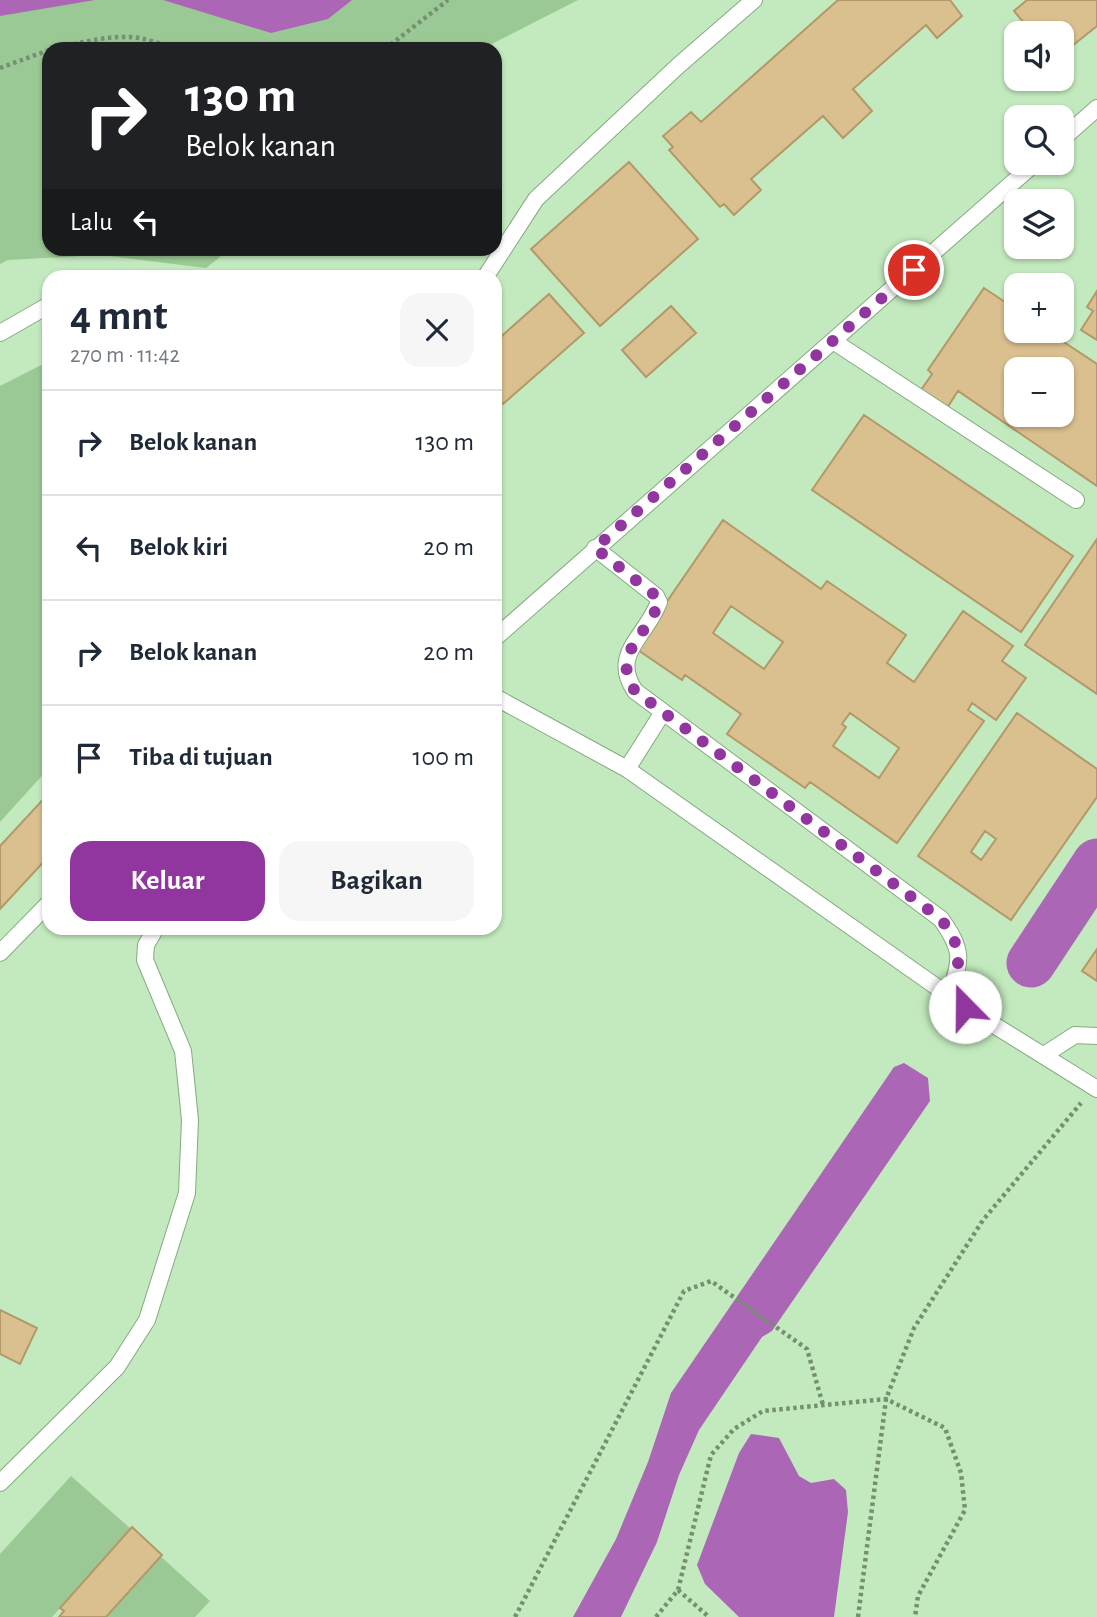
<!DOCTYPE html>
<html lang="id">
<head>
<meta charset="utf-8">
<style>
  :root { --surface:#fff; --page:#f6f6f7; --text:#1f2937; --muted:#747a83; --line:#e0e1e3; --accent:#91359f }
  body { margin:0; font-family:"Alegreya Sans",sans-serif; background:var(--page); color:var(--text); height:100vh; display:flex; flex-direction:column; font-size:26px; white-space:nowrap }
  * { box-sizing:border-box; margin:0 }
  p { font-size:23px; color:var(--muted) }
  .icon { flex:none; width:38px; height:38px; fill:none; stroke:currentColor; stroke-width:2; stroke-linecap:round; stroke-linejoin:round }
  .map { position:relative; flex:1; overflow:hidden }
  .drawer { position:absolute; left:42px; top:270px; width:460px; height:665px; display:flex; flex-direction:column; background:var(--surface); border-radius:21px; box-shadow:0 2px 5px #0004 }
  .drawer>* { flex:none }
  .top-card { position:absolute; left:42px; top:42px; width:460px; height:214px; border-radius:21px; box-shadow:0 2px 5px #0004; background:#202124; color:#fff; overflow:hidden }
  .buttons { position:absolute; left:1004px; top:21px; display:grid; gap:14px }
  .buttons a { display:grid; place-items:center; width:70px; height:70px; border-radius:14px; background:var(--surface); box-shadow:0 2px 5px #0004; font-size:35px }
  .pin { position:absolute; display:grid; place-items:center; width:60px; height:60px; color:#fff; margin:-30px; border:4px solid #fff; border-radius:50%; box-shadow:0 2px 7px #0007 }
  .me { position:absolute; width:77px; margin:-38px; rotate:338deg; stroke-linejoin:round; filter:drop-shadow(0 0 5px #0008) }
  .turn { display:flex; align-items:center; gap:24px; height:147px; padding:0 28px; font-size:32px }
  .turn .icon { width:91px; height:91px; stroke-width:2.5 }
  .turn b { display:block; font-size:49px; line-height:60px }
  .then { display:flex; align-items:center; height:66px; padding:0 28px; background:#0003; gap:14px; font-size:26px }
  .round { display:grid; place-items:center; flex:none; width:74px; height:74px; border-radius:21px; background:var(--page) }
  .summary { display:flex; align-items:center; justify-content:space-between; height:119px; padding:0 28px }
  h1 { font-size:42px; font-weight:700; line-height:52px }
  .cta { display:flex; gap:14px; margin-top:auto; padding:14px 28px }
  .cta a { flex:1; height:80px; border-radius:21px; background:var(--accent); color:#fff; font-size:28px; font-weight:700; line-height:80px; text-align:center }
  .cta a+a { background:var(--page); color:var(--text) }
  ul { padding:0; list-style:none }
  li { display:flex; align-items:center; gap:21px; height:105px; padding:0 28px; border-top:2px solid var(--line) }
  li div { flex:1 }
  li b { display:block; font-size:26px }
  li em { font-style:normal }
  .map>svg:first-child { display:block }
  .green { fill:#9bc995 }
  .water { fill:#ab66b6 }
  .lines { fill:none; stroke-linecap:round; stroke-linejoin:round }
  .river { stroke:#ab66b6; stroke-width:49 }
  .building { fill:#dabf8f; stroke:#b39969; stroke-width:2; fill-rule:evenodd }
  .lane-casing { stroke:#86aa81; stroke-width:18 }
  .path { stroke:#759071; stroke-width:4.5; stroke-dasharray:3.5 3.5; stroke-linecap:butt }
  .lane { stroke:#fff; stroke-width:16 }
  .route { stroke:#91359f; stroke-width:12; stroke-dasharray:0 21.6 }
</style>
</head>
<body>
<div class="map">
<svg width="1097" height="1617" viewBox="0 0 1097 1617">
  <rect width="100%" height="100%" fill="#c3eabe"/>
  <path class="green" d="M0 0H578L482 49H49V248L230 249 206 268 101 255 8 260 0 264Z
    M49 361V768L0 822V386Z
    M71 1476 131 1529 52 1617H0V1554Z
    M158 1554 210 1601 195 1617H102Z"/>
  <path class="water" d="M0 0H95L0 16Z
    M163 0H352L328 19 271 33Z
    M904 1063 928 1078 930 1101 772 1331 762 1337 699 1430 679 1475 657 1542 621 1617H573L616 1539 648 1462 671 1393 894 1067Z
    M751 1434 779 1438 799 1476 811 1483 834 1479 846 1490 848 1512 834 1617H739L705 1584 697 1565 739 1453Z"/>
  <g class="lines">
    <path class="river" d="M1031 963 1097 863"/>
  </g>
  <path class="building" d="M838 0H950L962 16 937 38 926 25 853 89 872 111 843 138 823 116 751 179 761 190 734 215 724 204 720 207 669 150 673 147 663 136 691 112 701 122Z
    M1027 0H1097V26L1062 54V33H1032L1014 11Z
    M629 162 698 239 600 326 531 249Z
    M984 288 1017 310V331H1047L1097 364V486L958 391 947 408 921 390 932 374 928 370ZM1017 369H1062V415H1017Z
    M1097 291V340L1081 330 1093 311 1087 307Z
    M549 294 584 333 503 404 495 396V342Z
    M671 306 696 333 646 377 622 350Z
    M864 415 1073 556 1021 632 812 490Z
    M723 520 821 589 827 581 906 635 887 663 914 682 963 611 1013 646 1002 661 1026 678 996 720 972 703 968 710 984 721 897 843 810 782 805 788 727 734 741 714 685 675 682 680 635 648ZM731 606 783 642 764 669 713 633ZM850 713 899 748 879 778 833 746 846 727 842 724Z
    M1097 539V694L1025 645Z
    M1017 713 1097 769V797L1011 920 918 856ZM985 831 996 839 981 860 971 852Z
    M49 793V856L0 909V846Z
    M1097 949V981L1082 971Z
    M0 1310 37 1328 20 1364 0 1354Z
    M132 1527 162 1555 106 1617H59L64 1611 60 1608Z"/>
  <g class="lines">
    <defs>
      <path id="lane" d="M1062 139 1097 108
        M486 276 536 199 679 65 754 0
        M0 333 49 305
        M833 341 1076 500
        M595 548 656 596 659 602C646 637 610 654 635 691L941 919C963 950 962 959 949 995
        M495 638 1035 163
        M495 697 627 769 965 1007 1097 1089
        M627 769 663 712
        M0 953 49 903
        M1044 1055 1075 1035 1097 1036
        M0 1483 117 1367 147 1320 187 1193 190 1120 183 1051 145 960 146 945 156 928"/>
    </defs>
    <use href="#lane" class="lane-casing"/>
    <path class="path" d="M53 49C94 40 132 27 170 49
      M385 49 448 0
      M0 68 49 50
      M678 1590 709 1617
      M515 1617 684 1291 711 1281 807 1349 823 1405
      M656 1617 678 1590 711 1455 734 1429 763 1411 886 1399 945 1428 961 1473 965 1510 918 1596 915 1617
      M858 1617 886 1399 914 1328 983 1220 1081 1103"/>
    <use href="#lane" class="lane"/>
  </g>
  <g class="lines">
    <path class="route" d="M914 270 595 548 656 596 659 602C647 637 610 653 635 691L941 919C963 950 962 959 949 995L965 1007"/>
  </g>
</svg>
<div class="buttons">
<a><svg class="icon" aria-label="sound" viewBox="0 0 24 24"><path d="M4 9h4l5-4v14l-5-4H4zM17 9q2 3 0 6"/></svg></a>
<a><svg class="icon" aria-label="search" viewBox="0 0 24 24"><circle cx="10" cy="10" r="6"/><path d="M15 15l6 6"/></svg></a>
<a><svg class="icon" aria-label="layers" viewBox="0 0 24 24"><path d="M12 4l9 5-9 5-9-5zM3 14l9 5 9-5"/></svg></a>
<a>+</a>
<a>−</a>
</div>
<div class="pin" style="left:914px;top:270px;background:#d93025"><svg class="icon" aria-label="arrive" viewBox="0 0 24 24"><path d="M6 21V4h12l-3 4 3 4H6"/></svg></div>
<svg class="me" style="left:965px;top:1007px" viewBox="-20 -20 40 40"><circle r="19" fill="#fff"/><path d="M0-13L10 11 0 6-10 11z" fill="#91359f"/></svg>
<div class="top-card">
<div class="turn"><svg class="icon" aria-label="right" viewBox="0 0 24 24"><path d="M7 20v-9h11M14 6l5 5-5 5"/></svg><div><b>130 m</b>Belok kanan</div></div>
<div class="then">Lalu<svg class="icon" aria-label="left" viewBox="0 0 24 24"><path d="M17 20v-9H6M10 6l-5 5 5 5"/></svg></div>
</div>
<section class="drawer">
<div class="summary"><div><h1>4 mnt</h1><p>270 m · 11:42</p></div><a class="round"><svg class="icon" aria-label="close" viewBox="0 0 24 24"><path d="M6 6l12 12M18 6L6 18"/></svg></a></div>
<ul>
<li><svg class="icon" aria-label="right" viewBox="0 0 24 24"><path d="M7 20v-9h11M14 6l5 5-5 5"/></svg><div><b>Belok kanan</b></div><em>130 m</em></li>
<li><svg class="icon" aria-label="left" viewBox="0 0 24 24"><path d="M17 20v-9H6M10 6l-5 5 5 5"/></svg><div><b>Belok kiri</b></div><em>20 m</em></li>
<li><svg class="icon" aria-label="right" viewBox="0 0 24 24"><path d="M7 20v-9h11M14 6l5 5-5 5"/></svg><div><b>Belok kanan</b></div><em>20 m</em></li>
<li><svg class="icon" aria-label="arrive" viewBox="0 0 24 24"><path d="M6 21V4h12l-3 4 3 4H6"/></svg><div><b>Tiba di tujuan</b></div><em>100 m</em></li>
</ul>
<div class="cta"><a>Keluar</a><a>Bagikan</a></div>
</section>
</div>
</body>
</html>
